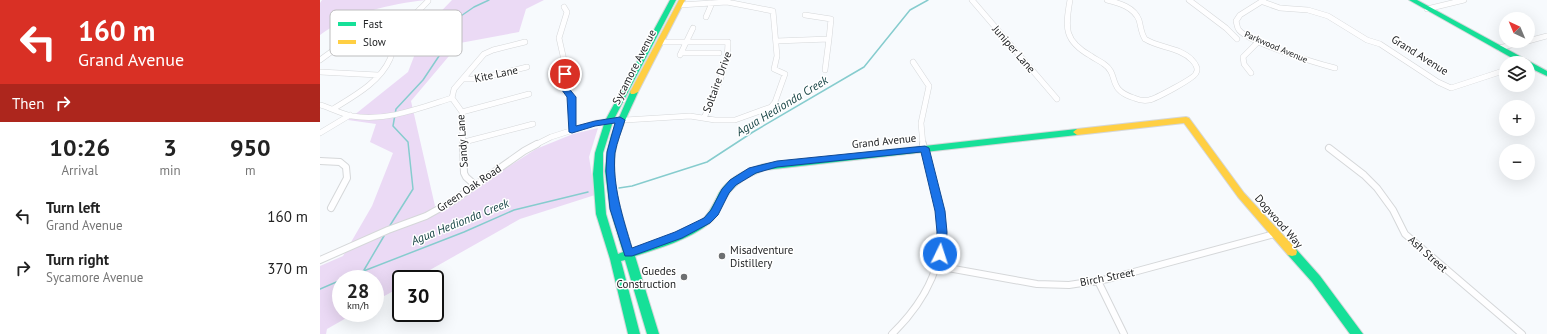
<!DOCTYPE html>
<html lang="en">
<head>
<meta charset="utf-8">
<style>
  :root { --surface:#fff; --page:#f2f2f2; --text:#222; --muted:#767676 }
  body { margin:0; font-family:"PT Sans",sans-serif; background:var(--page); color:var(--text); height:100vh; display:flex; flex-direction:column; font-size:15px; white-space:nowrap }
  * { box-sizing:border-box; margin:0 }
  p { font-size:13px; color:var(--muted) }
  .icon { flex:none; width:22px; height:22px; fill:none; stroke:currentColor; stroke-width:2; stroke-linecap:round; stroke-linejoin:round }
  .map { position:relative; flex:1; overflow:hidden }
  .details { display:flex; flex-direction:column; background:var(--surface); width:320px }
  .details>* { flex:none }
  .top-card { background:#d93025; color:#fff; overflow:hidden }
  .needle { width:26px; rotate:316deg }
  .fabs { position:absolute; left:1179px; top:12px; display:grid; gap:8px }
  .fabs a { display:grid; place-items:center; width:36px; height:36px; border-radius:50%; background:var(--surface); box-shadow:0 4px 16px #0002; font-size:20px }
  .speed { position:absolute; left:12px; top:270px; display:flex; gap:8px; font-size:20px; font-weight:700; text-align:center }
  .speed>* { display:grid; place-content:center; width:52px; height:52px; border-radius:50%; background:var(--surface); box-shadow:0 4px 16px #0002; line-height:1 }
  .speed small { font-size:10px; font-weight:400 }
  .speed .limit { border:2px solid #111; border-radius:6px; background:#fff; color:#111 }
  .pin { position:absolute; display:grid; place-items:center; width:34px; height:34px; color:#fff; margin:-17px; border:2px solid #fff; border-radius:50%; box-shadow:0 1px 4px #0007 }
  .me { position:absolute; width:44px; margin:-22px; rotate:4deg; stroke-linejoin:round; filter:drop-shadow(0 0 3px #0008) }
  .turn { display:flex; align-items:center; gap:14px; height:84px; padding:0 12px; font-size:18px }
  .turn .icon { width:52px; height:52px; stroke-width:2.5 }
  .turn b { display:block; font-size:28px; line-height:34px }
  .then { display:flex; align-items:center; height:38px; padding:0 12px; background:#0003; gap:8px; font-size:15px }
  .eta { display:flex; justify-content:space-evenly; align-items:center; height:68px; text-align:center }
  .eta b { font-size:24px; font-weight:800; line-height:28px }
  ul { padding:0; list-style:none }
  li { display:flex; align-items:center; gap:12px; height:52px; padding:0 12px }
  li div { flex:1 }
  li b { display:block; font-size:15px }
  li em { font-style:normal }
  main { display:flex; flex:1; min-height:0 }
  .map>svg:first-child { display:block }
  .green { fill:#ebdaf5 }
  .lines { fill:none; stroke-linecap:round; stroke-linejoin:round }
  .stream { stroke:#86ccce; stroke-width:1.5 }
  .street-far1-casing { stroke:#d5d7d9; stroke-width:6 }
  .street-casing { stroke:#d5d7d9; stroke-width:8 }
  .fast-casing { stroke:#d5d7d9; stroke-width:2 }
  .slow-casing { stroke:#d5d7d9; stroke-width:2 }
  .street-far1 { stroke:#fefeff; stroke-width:5 }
  .street { stroke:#fefeff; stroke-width:6 }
  .fast { fill:#16e098; fill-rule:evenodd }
  .slow { fill:#ffcf43; fill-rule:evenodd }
  .route { fill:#1a73e8; stroke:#114b97 }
  .poi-dot { fill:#6d6f71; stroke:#fff; stroke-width:1.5 }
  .labels { text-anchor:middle; stroke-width:3; stroke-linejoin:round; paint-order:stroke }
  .far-street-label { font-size:9px; fill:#222426; stroke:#fff }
  .street-label { font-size:11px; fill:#222426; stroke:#fff }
  .poi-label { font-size:11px; fill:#222426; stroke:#fff; text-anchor:start }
  .water-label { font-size:12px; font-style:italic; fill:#174445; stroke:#fff }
  .key { fill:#fff; stroke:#bdbdbe; stroke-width:1 }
  .key-label { font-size:11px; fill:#222426 }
</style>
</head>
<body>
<main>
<section class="details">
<div class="top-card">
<div class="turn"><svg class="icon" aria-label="left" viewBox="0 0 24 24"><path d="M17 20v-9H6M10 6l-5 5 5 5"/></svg><div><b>160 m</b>Grand Avenue</div></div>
<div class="then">Then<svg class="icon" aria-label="right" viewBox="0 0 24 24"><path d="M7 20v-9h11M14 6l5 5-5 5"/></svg></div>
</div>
<div class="eta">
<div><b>10:26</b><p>Arrival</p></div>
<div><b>3</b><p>min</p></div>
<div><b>950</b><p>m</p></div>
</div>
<ul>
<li><svg class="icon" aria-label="left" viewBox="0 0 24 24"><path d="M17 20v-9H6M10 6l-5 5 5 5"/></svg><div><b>Turn left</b><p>Grand Avenue</p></div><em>160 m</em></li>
<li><svg class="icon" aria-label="right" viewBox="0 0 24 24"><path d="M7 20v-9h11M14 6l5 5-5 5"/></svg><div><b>Turn right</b><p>Sycamore Avenue</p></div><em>370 m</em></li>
</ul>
</section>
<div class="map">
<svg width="1227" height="334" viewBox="0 0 1227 334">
  <rect width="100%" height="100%" fill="#f7fafd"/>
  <path class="green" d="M2 0H106C70 4 30 13 0 35V3Z
    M132 0H224L206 9 199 32 140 43 91 101 115 206 108 218 216 149 253 134 278 128 269 157 275 195 200 219 94 279H81V287L55 301V279H21V313H35L7 329 6 334H0V266L23 256 52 206 73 153 50 142 56 124 28 120 88 72 105 28Z"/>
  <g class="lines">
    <path class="stream" d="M299 188 312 186 387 162 433 132 544 67 590 10 608 0
      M69 227 93 189 88 142 73 126 76 109 103 80 127 44 138 18 154 7 169 0
      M44 270 64 236
      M23 279 144 232 194 210 268 192
      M0 289 21 280"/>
    <defs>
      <path id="street-far1" d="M652 0 737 99
        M750 0C745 28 744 41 771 56 775 59 780 61 784 64 800 75 786 89 814 98 819 100 824 101 829 100 835 99 875 78 876 73 879 69 875 63 872 60 860 47 839 48 825 39 821 33 821 27 819 20 814 7 799 3 787 0
        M869 0 906 28 917 39
        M944 0 920 15 916 21C917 24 917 28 919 30 930 43 996 63 1015 68
        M943 2 960 8 988 10 1008 16 1047 40 1060 44 1118 82 1131 88 1186 70
        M360 5 407 2
        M244 7 247 12 239 38 246 69 243 86 251 97 252 130
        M1107 9 1144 0
        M386 17 392 3
        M456 41 509 39 511 19 485 15
        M1208 41 1227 36
        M341 42H408C408 68 394 94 384 118
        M1179 48 1208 41
        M361 53H399
        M360 55 373 28
        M0 60 37 33 59 25 88 21
        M593 62 609 86 601 123 603 145
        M505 70 509 39
        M0 72 58 75
        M931 73 924 64 923 57 939 41
        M144 79H157L207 67
        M0 105C11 108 21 114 32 116 66 122 100 108 132 98
        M13 109C34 96 60 82 70 59 74 49 74 39 80 30 88 19 99 11 108 1
        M142 112 209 94
        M0 133 30 115
        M144 142 213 124
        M143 145 142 112 132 98 134 89 164 54 173 50 205 42
        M215 145 231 137 275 123 289 121 370 116 395 120H415L451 107 455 102 465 74 454 69 457 56 453 11 407 2 408 0"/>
      <path id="street" d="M143 144 144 173 146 177 155 185
        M1009 148 1044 175 1057 188 1073 210 1085 234 1202 334
        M0 161 20 162 26 167 27 178 11 208
        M0 260 68 230 106 216 133 201 204 151 217 144
        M617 266 717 284 749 285 788 279 954 234
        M778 281 804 334
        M572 334C606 301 628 259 620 210 616 188 607 166 603 144"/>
      <path id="fast" d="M350 0H356L293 121 283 153V174L286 214 298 254 303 252 290 209 285 171 287 152 291 136 311 90H314L318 92C310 111 298 132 295 153 291 185 303 218 312 249 336 241 366 234 385 217 391 210 395 201 399 193 409 177 426 169 444 164L757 129 761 132 757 135 445 170C431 175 416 182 408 195 402 204 399 216 390 223 368 240 340 248 315 256L339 334H327L305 260 301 261 320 334H308L290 259 276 214 273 174 275 153 285 121Z
        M1089 0H1097L1227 71V76L1208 67V63H1201Z
        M972 248 976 249 1000 276 1043 334H1030L992 282 968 255 967 252 968 249Z"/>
      <path id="slow" d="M359 0H365L318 92 314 94H311L310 92Z
        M866 117 869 118 924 193 976 249 977 252 976 255 972 256 968 255 918 197 864 123 757 135 753 132 757 129Z"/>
    </defs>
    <use href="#street-far1" class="street-far1-casing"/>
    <use href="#street" class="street-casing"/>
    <use href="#fast" class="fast-casing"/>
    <use href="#slow" class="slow-casing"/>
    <use href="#street-far1" class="street-far1"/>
    <use href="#street" class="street"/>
    <use href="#fast" class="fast"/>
    <use href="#slow" class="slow"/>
  </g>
  <path class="route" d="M245 71 249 74 247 86 256 97V126L275 121 300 117 305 120C302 130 297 142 295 153 292 185 303 218 312 248L355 232 384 218 391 210 402 189 410 180 429 168 457 161 605 146 609 148 625 211 627 232 626 254 624 257H617L615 254 617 232 615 211 601 152 457 167 436 173 416 185 409 193 398 215 390 223 362 238 312 256H305L290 209 286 171 287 152 295 123 275 126 252 133 249 132 247 97 239 86 241 74Z"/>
  <g class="poi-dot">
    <circle cx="402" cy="256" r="4"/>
    <circle cx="364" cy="277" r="4"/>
  </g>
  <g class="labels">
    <g class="far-street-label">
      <text transform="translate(956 47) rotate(23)" y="3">Parkwood Avenue</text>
    </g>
    <g class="street-label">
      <text transform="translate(694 49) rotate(49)" y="4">Juniper Lane</text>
      <text transform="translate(1100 55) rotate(32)" y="4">Grand Avenue</text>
      <text transform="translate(314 67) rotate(-63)" y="4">Sycamore Avenue</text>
      <text transform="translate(176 74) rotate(-12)" y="4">Kite Lane</text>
      <text transform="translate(397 82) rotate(-70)" y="4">Soltaire Drive</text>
      <text transform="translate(142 141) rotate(-94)" y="4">Sandy Lane</text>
      <text transform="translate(564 141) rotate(-6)" y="4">Grand Avenue</text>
      <text transform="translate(149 188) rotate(-34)" y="4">Green Oak Road</text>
      <text transform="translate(959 221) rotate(49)" y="4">Dogwood Way</text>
      <text transform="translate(1108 254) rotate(42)" y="4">Ash Street</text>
      <text transform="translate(787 277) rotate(-11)" y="4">Birch Street</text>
    </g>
    <g class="poi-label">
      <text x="410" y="254">Misadventure<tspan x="410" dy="13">Distillery</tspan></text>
      <text x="356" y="275" text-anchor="end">Guedes<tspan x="356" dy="13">Construction</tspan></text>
    </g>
    <g class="water-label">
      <text transform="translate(462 106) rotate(-31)" y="4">Agua Hedionda Creek</text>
      <text transform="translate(140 222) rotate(-22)" y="4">Agua Hedionda Creek</text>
    </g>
  </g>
  <rect x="10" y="10" width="132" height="46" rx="6" class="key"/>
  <rect x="18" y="22" width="18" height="4" fill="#16e098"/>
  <rect x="18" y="40" width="18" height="4" fill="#ffcf43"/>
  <g class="key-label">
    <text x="43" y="28">Fast</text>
    <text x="43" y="46">Slow</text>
  </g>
</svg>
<div class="fabs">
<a><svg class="needle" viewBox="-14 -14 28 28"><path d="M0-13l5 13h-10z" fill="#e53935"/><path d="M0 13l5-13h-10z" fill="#767676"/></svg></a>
<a><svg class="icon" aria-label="layers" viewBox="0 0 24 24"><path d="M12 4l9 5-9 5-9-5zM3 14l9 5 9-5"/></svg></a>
<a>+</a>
<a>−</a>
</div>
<div class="speed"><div>28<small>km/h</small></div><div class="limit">30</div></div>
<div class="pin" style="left:245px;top:74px;background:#d93025"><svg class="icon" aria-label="arrive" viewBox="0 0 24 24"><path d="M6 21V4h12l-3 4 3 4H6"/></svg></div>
<svg class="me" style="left:620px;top:254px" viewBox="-20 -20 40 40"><circle r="17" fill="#1a73e8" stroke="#fff" stroke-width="3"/><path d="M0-11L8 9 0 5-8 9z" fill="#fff"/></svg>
</div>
</main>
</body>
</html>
